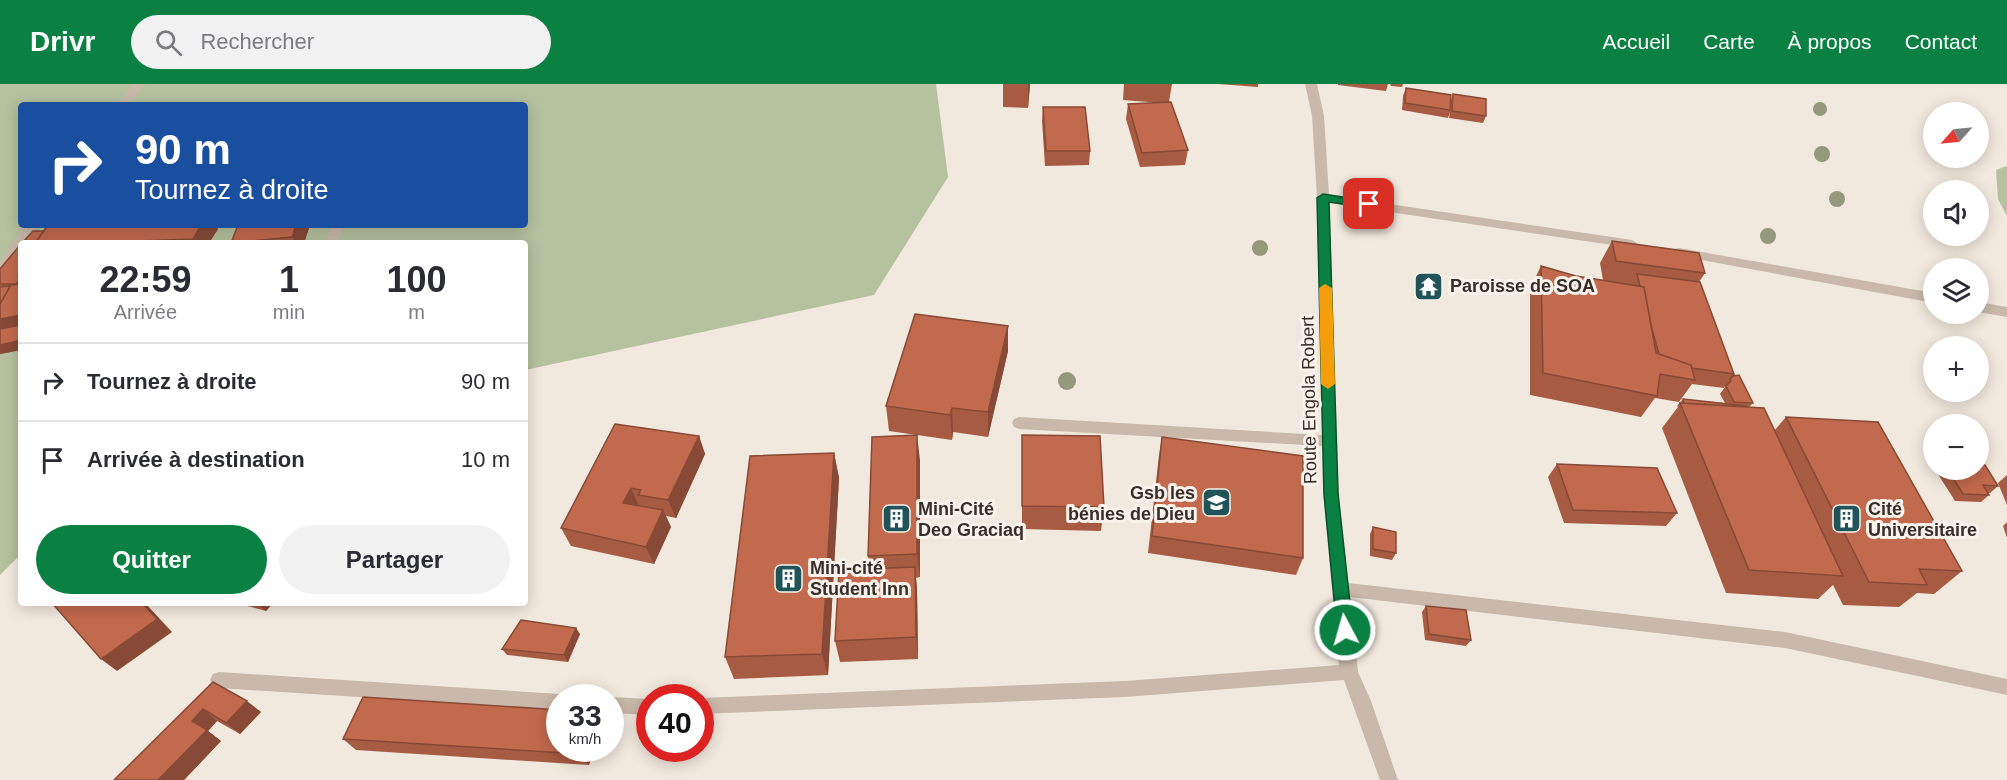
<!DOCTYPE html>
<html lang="fr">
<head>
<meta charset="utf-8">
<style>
  :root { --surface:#fff; --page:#f2f2f3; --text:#2b2b33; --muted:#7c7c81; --line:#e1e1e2; --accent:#0b8043 }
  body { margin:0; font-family:Helvetica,sans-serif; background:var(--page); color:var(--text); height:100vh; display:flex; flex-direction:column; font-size:22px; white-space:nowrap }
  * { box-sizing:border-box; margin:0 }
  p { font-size:20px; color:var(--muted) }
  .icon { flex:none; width:33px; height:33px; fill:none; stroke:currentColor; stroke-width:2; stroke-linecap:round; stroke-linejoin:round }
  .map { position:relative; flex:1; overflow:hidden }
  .side { position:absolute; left:18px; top:156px; width:510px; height:366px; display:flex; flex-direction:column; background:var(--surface); border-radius:6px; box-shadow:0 3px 15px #0003 }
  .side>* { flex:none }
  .hud { position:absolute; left:18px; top:18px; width:510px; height:126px; border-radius:6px; box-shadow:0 3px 15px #0003; background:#1a4fa0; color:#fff; overflow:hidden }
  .needle { width:39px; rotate:243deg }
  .tools { position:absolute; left:1923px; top:18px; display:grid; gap:12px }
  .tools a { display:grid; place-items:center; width:66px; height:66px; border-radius:50%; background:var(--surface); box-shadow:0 3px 15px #0003; font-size:30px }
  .speed { position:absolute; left:546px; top:600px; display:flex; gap:12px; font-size:30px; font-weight:700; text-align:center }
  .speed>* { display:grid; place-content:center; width:78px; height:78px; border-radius:50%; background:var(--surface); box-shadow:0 3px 15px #0003; line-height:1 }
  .speed small { font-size:15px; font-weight:400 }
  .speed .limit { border:9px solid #d22; background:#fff; color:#111 }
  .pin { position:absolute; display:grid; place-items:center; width:51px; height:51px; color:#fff; margin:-26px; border-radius:12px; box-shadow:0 3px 9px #0006 }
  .me { position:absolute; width:66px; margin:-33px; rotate:354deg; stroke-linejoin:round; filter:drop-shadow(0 0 4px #0008) }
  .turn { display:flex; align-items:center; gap:21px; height:126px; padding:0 18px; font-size:27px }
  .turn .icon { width:78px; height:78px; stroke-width:2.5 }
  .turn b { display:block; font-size:42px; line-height:51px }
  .eta { display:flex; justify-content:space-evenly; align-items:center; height:102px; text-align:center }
  .eta b { font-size:36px; font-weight:600; line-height:42px }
  .action { display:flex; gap:12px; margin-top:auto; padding:12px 18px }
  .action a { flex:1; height:69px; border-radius:36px; background:var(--accent); color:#fff; font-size:24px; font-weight:600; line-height:69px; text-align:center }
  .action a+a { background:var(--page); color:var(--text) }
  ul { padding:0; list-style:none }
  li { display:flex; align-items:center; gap:18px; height:78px; padding:0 18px; border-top:2px solid var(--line) }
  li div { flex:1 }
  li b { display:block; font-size:22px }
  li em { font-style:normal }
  header { display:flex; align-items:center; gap:36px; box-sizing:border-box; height:84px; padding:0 30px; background:var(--accent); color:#fff }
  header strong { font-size:28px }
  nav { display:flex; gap:33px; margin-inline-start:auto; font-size:21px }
  .search { width:420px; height:54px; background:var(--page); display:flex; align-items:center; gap:15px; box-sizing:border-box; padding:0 21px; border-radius:33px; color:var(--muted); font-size:22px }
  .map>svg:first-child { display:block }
  .green { fill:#b5c19f; fill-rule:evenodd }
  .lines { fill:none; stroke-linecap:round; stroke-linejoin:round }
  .minor { fill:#cab9aa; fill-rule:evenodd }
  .tree { fill:#94987d }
  .wall { fill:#a75b42 }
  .shaded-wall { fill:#884a36 }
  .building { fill:#c26a4d; stroke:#884a36; stroke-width:1.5 }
  .route { fill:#0b8043; stroke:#07532c; stroke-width:1.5 }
  .slow { fill:#f59e0b }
  .labels { text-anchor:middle; stroke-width:6; stroke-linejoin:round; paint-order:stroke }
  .poi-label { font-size:18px; font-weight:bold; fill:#382e2a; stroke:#f9f3eb; text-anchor:start }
  .street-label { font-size:18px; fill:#382e2a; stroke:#f9f3eb }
</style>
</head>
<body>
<header>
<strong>Drivr</strong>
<div class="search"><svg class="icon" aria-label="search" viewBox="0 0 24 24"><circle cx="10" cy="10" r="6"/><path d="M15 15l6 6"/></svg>Rechercher</div>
<nav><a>Accueil</a><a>Carte</a><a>À propos</a><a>Contact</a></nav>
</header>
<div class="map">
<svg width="2007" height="696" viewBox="0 0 2007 696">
  <rect width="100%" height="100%" fill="#f2e9de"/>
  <path class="green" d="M0 0H936L948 93 874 211 525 286V159H21V470L0 491ZM21 21H525V141H21Z
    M2007 82V132L1998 115 1996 86Z"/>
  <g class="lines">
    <path class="minor" d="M133 0H145L128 21H116Z
      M1305 0H1317L1324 32 1329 111 1632 156 1638 160 1632 164 1329 119 1339 409 1348 499 1785 548 2007 595V611L1785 564 1350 513 1358 588 1371 617 1398 696H1380L1344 596 1125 613 700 630V614L1125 597 1339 581 1323 409 1322 362 1019 345 1014 343 1012 339 1014 335 1019 333 1322 351 1317 114 1312 32Z
      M25 141H38L26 159H21C21 169 10 188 0 192V177Z
      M332 141H344L337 159H325Z
      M1679 164 1934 209V219L1674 171 1672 168 1674 165Z
      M1978 218 2007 223V233L1978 228Z
      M219 588 560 610 567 614H560V626L219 604 213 602 210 596 213 590Z
      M610 613 650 615V631L610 629V614H608Z"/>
  </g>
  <g class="tree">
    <circle cx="1820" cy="25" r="7"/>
    <circle cx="1822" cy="70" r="8"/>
    <circle cx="1837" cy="115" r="8"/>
    <circle cx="1768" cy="152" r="8"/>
    <circle cx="1260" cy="164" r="8"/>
    <circle cx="1067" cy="297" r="9"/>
  </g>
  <path class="wall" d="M1003 0H1030L1028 24 1003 23Z
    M1124 0H1172L1169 18 1188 66 1185 81 1140 83 1126 35 1128 20 1161 19 1123 16Z
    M1218 0H1258V3Z
    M1338 0H1388L1386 7 1338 1Z
    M1390 0H1403L1402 3 1391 2Z
    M1406 4 1451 16 1453 10 1486 32 1483 39 1449 34 1450 28 1448 34 1402 26 1403 12Z
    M1043 23 1090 67 1089 81 1045 82 1042 37Z
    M238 141H310L304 159H231Z
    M218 145 209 159H22L44 147Z
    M1612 157 1705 189 1699 198 1734 290 1733 292 1753 319 1749 323 1774 347 1786 333 1962 487 1934 510 1917 509 1899 523 1843 521 1833 501 1818 515 1726 509 1662 344 1678 323 1677 322 1683 315 1725 319 1720 310 1725 303V302L1724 304 1692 300 1679 318 1655 314 1641 333 1530 311V204L1541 182 1576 192 1603 196 1600 179Z
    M21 160V266L0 270V185Z
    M1008 242V267L988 353 953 348 952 356 889 347 886 322Z
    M699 352 705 370 676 434 666 432 671 443 654 480 571 462 561 444Z
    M1162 353 1303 474 1296 491 1148 469 1159 371Z
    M834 369 839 394 828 591 734 595 725 573Z
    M1022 375 1104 423 1101 447 1022 445Z
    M920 376V493L916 494 917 505 918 575 840 578 835 557 870 485 868 472Z
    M1557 380 1677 429 1666 442 1564 439 1548 393Z
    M1938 386H1978L1998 402 1990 409H1988L1989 411 1981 418 1955 417 1936 387Z
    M2007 391V421L1998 399Z
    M2007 438V454L2003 442Z
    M1373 443 1396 469 1392 476 1370 472V450Z
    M236 519H273L266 527Z
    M1426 522 1471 556 1466 562 1425 556 1422 528Z
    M580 550 568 578 507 571 502 565Z
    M213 598 261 628 240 650 217 637 208 647 221 657 184 696Z
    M343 655 594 664 589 681 356 666Z"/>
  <path class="shaded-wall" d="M1028 0H1030L1028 24Z
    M201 141H215L218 145 209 159H196L193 155Z
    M296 141H310L304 159H296L292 153Z
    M20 195 21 196V206L16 200Z
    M0 220 21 231V266L0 270Z
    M1008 242V267L988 353V328Z
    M952 324 953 348 952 356 950 331Z
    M917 351 920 376V493L917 470Z
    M699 352 705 370 676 434 668 416Z
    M834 369 839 394 828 591 822 570Z
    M631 404 639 422 623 419Z
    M663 426 671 443 654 480 646 463Z
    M915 483 917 505 918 575 916 553Z
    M142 519H145L172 548 117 587 101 575Z
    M258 519H273L266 527Z
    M576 544 580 550 568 578 564 571Z
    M247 617 261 628 240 650 226 639Z
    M203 625 217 637 208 647 221 657 184 696H158L192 637Z
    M583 664H594L589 681 581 670Z"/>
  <path class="building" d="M1406 4 1451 11 1450 26 1405 19Z
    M1453 10 1486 15V32L1452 27Z
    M1171 18 1188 66 1142 69 1128 20Z
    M1043 23H1085L1090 67H1046Z
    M48 141H201L193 155 87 159H35Z
    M238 141H296L292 153 231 159Z
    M33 147H44L35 159H22Z
    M197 157 196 159H150Z
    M1612 157 1699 169 1705 189 1616 177Z
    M21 160V188L18 193 20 195 16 200H0V185Z
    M1541 182 1576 192 1644 203 1656 269 1691 281 1695 296 1660 290 1657 312 1543 289Z
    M1637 190 1700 198 1734 290 1692 284 1691 281 1659 270 1652 245 1644 203 1640 202Z
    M21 200V231L0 235V220L11 201Z
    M10 202 3 215 0 220V203Z
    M915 230 1008 242 988 328 952 324 950 331 886 322Z
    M21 241V247L18 257 0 261V245Z
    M1739 291 1753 319 1734 318 1726 302 1731 297 1730 295 1733 292Z
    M1683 315 1746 322 1747 323 1684 319Z
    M1680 319 1764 324 1843 492 1749 486Z
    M1786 333 1878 338 1962 487 1919 485 1927 501 1869 498Z
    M615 340 699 352 668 416 638 411 641 406 631 404 623 419 663 426 646 463 561 444Z
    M917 351V470L868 472 872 353Z
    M1022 351 1100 352 1104 423 1022 422Z
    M1162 353 1303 372V474L1152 452Z
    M834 369 822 570 725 573 750 372Z
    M1557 380 1657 384 1677 429 1573 426Z
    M1978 381H1985L1998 402 1983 401 1989 411 1963 410 1948 386H1978Z
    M1373 443 1396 448V469L1373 465Z
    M915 483 916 553 835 557 839 486Z
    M52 519H142L157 535 101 575Z
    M1426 522 1466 526 1471 556 1429 550Z
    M521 536 576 544 564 571 502 565Z
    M213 598 247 617 226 639 203 625 192 637 207 646 158 696H114Z
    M363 613 560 626V664H583L581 670 343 655Z"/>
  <path class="route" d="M1323 110 1369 117 1374 120 1369 124 1329 118 1338 410 1353 546 1350 551 1345 553 1339 551 1337 546 1324 410 1317 114Z"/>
  <path class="slow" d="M1325 200 1332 204 1335 300 1328 305 1321 300 1319 204Z"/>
  <defs>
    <symbol id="temple-square" viewBox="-11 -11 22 22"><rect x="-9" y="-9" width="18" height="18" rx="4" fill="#205458" stroke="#f9f3eb"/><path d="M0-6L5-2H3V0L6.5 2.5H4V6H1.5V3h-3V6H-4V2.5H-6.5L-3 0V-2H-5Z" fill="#fff"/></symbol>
    <symbol id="school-square" viewBox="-11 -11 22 22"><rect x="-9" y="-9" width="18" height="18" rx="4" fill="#205458" stroke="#f9f3eb"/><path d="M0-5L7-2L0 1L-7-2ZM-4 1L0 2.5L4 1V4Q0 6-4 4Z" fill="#fff"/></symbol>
    <symbol id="building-square" viewBox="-11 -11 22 22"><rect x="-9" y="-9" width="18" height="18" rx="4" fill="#205458" stroke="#f9f3eb"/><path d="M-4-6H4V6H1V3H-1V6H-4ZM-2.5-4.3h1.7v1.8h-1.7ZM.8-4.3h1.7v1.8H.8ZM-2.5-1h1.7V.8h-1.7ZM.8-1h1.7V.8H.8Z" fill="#fff"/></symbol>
  </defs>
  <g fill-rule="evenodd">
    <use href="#temple-square" x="1412" y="186" width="33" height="33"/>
    <use href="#school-square" x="1200" y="402" width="33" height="33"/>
    <use href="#building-square" x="880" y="418" width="33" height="33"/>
    <use href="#building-square" x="1830" y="418" width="33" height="33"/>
    <use href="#building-square" x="772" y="478" width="33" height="33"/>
  </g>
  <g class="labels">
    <g class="poi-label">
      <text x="1450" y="208">Paroisse de SOA</text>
      <text x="1195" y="415" text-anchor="end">Gsb les<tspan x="1195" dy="21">bénies de Dieu</tspan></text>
      <text x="918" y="431">Mini-Cité<tspan x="918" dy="21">Deo Graciaq</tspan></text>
      <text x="1868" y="431">Cité<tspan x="1868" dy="21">Universitaire</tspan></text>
      <text x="810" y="490">Mini-cité<tspan x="810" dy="21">Student Inn</tspan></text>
    </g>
    <g class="street-label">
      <text transform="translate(1309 316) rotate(-91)" y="6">Route Engola Robert</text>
    </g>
  </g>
</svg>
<div class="tools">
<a><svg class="needle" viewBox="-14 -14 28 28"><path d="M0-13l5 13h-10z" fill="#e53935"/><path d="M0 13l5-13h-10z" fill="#7c7c81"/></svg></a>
<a><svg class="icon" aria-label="sound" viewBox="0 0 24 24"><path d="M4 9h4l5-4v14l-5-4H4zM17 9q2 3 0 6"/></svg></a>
<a><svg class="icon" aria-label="layers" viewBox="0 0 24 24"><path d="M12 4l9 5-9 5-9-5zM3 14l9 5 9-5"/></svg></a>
<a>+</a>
<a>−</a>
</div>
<div class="speed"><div>33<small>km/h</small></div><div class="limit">40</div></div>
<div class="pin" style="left:1369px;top:120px;background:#d93025"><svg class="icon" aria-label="arrive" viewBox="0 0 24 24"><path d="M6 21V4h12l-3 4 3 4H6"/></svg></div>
<svg class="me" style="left:1345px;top:546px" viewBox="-20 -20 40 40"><circle r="17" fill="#0b8043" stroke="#fff" stroke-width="3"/><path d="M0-11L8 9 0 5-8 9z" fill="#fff"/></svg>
<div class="hud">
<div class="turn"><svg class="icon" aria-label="right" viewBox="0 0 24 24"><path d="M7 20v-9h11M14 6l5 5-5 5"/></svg><div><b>90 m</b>Tournez à droite</div></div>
</div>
<section class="side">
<div class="eta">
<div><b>22:59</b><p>Arrivée</p></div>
<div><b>1</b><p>min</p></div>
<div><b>100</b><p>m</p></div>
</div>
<ul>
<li><svg class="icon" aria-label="right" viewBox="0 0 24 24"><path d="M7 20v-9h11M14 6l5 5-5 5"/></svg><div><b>Tournez à droite</b></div><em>90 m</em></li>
<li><svg class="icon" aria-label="arrive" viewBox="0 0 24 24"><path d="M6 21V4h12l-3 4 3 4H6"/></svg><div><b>Arrivée à destination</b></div><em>10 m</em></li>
</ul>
<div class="action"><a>Quitter</a><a>Partager</a></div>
</section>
</div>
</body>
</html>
